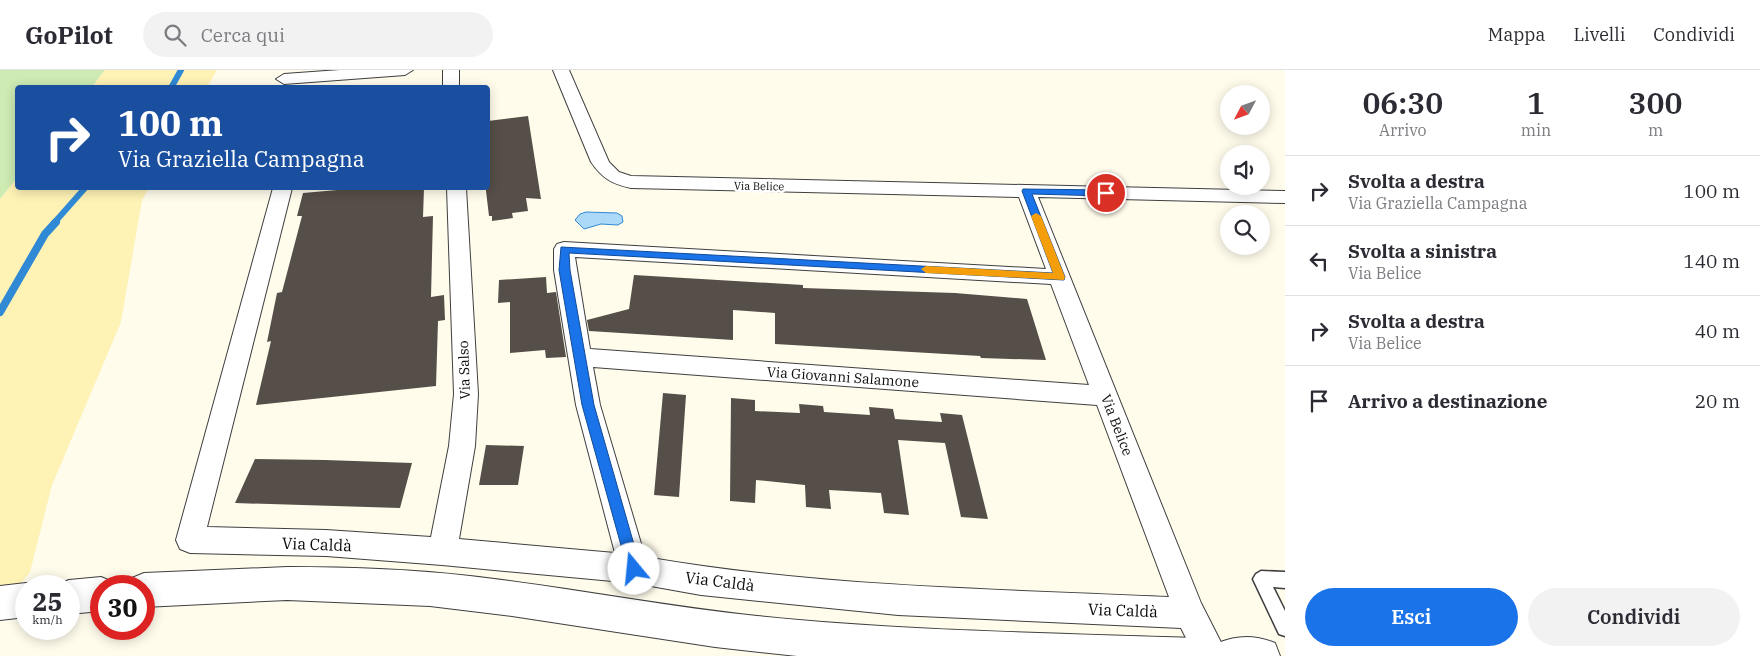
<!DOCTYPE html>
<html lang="it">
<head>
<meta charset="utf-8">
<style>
  :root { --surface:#fff; --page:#f2f2f3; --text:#2b2b33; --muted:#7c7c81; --line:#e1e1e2; --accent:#1a73e8 }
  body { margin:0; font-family:"IBM Plex Serif",serif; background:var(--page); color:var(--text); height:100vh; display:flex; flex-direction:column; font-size:19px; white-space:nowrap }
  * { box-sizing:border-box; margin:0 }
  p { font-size:16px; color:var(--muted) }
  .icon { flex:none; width:28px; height:28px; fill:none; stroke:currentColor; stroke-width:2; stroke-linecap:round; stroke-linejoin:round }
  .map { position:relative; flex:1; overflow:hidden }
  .drawer { display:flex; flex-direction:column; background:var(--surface); width:475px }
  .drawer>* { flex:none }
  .hud { position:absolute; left:15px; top:15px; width:475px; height:105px; border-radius:5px; box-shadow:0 2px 12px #0003; background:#1a4fa0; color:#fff; overflow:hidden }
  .needle { width:32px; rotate:229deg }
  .tools { position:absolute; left:1220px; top:15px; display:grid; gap:10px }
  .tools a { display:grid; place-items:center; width:50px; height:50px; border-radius:50%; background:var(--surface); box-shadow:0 2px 12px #0003; font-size:25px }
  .speed { position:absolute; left:15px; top:505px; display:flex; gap:10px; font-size:25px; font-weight:700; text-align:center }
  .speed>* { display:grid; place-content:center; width:65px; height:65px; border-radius:50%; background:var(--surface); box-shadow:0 2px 12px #0003; line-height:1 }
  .speed small { font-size:12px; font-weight:400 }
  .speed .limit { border:8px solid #d22; background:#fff; color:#111 }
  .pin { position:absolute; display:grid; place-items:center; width:42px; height:42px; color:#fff; margin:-21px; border:2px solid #fff; border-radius:50%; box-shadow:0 1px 5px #0007 }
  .me { position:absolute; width:55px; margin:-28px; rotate:343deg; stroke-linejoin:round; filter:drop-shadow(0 0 4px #0008) }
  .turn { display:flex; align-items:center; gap:18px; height:105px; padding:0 20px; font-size:22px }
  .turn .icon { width:65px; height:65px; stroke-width:2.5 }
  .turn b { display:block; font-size:35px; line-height:42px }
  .eta { display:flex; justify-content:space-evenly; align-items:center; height:85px; text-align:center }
  .eta b { font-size:30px; font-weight:600; line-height:35px }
  .action { display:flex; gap:10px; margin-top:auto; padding:10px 20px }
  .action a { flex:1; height:58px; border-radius:30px; background:var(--accent); color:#fff; font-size:20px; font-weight:600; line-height:58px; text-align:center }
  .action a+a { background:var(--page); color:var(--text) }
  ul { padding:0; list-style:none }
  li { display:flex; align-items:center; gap:15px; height:70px; padding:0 20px; border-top:1px solid var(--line) }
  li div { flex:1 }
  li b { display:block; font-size:19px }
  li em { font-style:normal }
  header { display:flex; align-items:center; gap:30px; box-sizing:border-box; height:70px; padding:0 25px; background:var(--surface); border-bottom:1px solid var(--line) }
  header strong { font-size:24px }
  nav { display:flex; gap:28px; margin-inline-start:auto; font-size:18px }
  .search { width:350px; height:45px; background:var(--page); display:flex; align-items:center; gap:12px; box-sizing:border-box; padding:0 18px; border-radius:28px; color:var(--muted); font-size:19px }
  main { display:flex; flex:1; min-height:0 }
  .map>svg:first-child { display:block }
  .green { fill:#cdebb3 }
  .sand { fill:#fef2b5 }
  .water { fill:#add9f9; stroke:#3089d4 }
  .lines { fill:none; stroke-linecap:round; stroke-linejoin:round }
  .stream-far1 { stroke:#3089d4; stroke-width:6 }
  .stream { stroke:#3089d4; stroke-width:8 }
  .building { fill:#564e48 }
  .service-casing { stroke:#3f3f3f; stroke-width:3 }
  .minor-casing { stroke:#3f3f3f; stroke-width:2 }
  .tertiary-casing { stroke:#3f3f3f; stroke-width:2 }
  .service { fill:#fff; fill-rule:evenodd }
  .minor { fill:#fff; fill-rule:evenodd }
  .tertiary { fill:#fff; fill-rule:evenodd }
  .route { fill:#1a73e8; stroke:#114b97 }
  .slow { fill:#f59e0b }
  .labels { text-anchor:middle; stroke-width:5; stroke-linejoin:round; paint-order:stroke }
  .far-street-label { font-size:11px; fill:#0c0c0c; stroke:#fff }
  .street-label { font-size:14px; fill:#0c0c0c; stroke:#fff }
  .near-street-label { font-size:16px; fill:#0c0c0c; stroke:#fff }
</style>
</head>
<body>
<header>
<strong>GoPilot</strong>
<div class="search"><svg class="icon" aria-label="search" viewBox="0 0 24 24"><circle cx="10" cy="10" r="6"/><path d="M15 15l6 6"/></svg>Cerca qui</div>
<nav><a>Mappa</a><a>Livelli</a><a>Condividi</a></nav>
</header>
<main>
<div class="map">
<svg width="1285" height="586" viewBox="0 0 1285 586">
  <rect width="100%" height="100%" fill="#fffcec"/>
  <path class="green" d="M0 0H105L92 17 18 18 17 108 0 129Z"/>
  <path class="sand" d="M105 0H217L207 17H92Z
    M17 108 18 118H149L142 130 121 252 52 415 30 502 0 538V129Z"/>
  <path class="water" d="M586 142 617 143 622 146 623 152 618 155 601 154 584 159 575 150 580 144Z"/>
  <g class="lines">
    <path class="stream-far1" d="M171 18 181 0
      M54 153 85 118"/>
    <path class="stream" d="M0 242 45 164 56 152"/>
  </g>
  <path class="building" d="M528 46 541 129 526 128 528 141 512 143 513 148 492 151V146H489L486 121 488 51Z
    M360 118H424L423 147 433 146 431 227 444 225 445 250 438 251 436 316 256 335 271 271 267 272 277 223 282 222 302 146H297L303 123Z
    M634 205 803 215V218L955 223 1027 229 1046 290 981 288 980 286 775 274V243L733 240V270L589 261 587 250 629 239Z
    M546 207 547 223 556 222 566 287 546 288 545 280 510 283V232L498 233 499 210Z
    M663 323 686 325 679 427 654 425Z
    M731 328 755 330V341L800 343 799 334 823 336 824 342 870 345 869 337 893 339 895 349 942 352 940 343 962 345 988 449 961 447 945 373 898 370 909 445 884 443 881 423 829 420 831 439 806 437 805 415 756 410 755 433 730 431Z
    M486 375 524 376 518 415H479Z
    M255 389 325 390 412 393 400 438 235 433Z"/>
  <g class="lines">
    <defs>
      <path id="service" d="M1261 501 1285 502V518L1273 517 1285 541V566L1279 564 1253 509 1256 504Z"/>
      <path id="minor" d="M340 0H413L405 5 284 14 276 9 284 4Z
        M443 0H459V18H443Z
        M553 0H569L609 92 619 102 631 106 1285 121V133L1038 127 1201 533 1228 586H1195L1181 558 898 545 701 525 634 513 442 495 326 486 190 483 180 479 176 470 273 118H292L207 457 326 460 431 467 449 376 454 324 447 118H466L478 324 475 376 459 469 615 483 576 335 554 200V179L557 174 564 172 1046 199 1019 127 631 118C612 114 602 108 591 92ZM575 187 1051 214 1089 315 590 279ZM593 297 1097 335 1169 527C994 519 818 517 645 487L600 335Z"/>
      <path id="tertiary" d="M287 497C348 497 409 499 470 506 566 517 661 536 757 546 903 561 1050 563 1197 568L1210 573 1214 583 1218 573C1237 565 1256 565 1275 573L1280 586H797L715 577 512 546 430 536 287 530 144 537V516H128L132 508 144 503Z
        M101 507 113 512 115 516H101V541L69 544V516L57 515 69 510Z
        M26 513 34 516H26V547L0 550V516Z"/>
    </defs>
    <use href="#service" class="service-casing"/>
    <use href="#minor" class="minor-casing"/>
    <use href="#tertiary" class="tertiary-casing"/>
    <use href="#service" class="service"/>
    <use href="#minor" class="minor"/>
    <use href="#tertiary" class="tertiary"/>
  </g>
  <path class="route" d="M1023 119 1106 120 1111 123 1106 126 1032 124 1065 207 1064 210 569 183 570 200 594 335 641 499 639 504 634 506 629 504 582 335 559 200 561 177 1053 203 1022 121Z"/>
  <path class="slow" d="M1036 143 1041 146 1065 207 1064 210 926 203 921 199 926 196 1053 203 1031 146Z"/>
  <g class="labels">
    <g class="far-street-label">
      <text transform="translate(759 116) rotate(1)" y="4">Via Belice</text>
    </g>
    <g class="street-label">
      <text transform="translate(464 300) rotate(-92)" y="5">Via Salso</text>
      <text transform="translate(843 307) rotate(4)" y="5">Via Giovanni Salamone</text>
      <text transform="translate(1117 355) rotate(69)" y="5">Via Belice</text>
    </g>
    <g class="near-street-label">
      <text transform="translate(317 474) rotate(2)" y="6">Via Caldà</text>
      <text transform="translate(720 511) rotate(7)" y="6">Via Caldà</text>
      <text transform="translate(1123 540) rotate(2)" y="6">Via Caldà</text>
    </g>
  </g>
</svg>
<div class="tools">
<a><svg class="needle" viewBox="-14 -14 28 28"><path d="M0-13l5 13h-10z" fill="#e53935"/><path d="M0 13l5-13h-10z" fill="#7c7c81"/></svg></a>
<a><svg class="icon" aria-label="sound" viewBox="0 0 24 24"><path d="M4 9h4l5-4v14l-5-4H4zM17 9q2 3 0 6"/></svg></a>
<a><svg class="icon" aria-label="search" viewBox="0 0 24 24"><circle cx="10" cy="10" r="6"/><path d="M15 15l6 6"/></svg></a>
</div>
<div class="speed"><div>25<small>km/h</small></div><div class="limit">30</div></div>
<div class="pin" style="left:1106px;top:123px;background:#d93025"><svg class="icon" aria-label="arrive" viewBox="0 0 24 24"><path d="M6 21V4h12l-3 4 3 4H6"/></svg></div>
<svg class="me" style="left:634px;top:499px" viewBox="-20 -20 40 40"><circle r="19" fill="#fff"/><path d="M0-13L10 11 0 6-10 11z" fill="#1a73e8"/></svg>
<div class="hud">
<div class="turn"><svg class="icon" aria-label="right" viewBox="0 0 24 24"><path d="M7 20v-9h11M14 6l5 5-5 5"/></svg><div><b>100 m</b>Via Graziella Campagna</div></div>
</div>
</div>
<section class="drawer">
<div class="eta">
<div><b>06:30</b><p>Arrivo</p></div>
<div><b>1</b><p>min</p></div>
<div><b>300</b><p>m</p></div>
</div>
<ul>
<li><svg class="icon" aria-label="right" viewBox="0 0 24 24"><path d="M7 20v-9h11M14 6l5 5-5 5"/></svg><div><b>Svolta a destra</b><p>Via Graziella Campagna</p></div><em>100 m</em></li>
<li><svg class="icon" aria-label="left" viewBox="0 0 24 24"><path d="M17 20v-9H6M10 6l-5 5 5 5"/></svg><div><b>Svolta a sinistra</b><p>Via Belice</p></div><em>140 m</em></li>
<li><svg class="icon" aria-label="right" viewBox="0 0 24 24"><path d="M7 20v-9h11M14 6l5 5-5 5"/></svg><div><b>Svolta a destra</b><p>Via Belice</p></div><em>40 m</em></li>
<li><svg class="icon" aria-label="arrive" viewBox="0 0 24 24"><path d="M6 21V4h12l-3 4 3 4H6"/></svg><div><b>Arrivo a destinazione</b></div><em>20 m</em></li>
</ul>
<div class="action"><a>Esci</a><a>Condividi</a></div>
</section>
</main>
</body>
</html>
